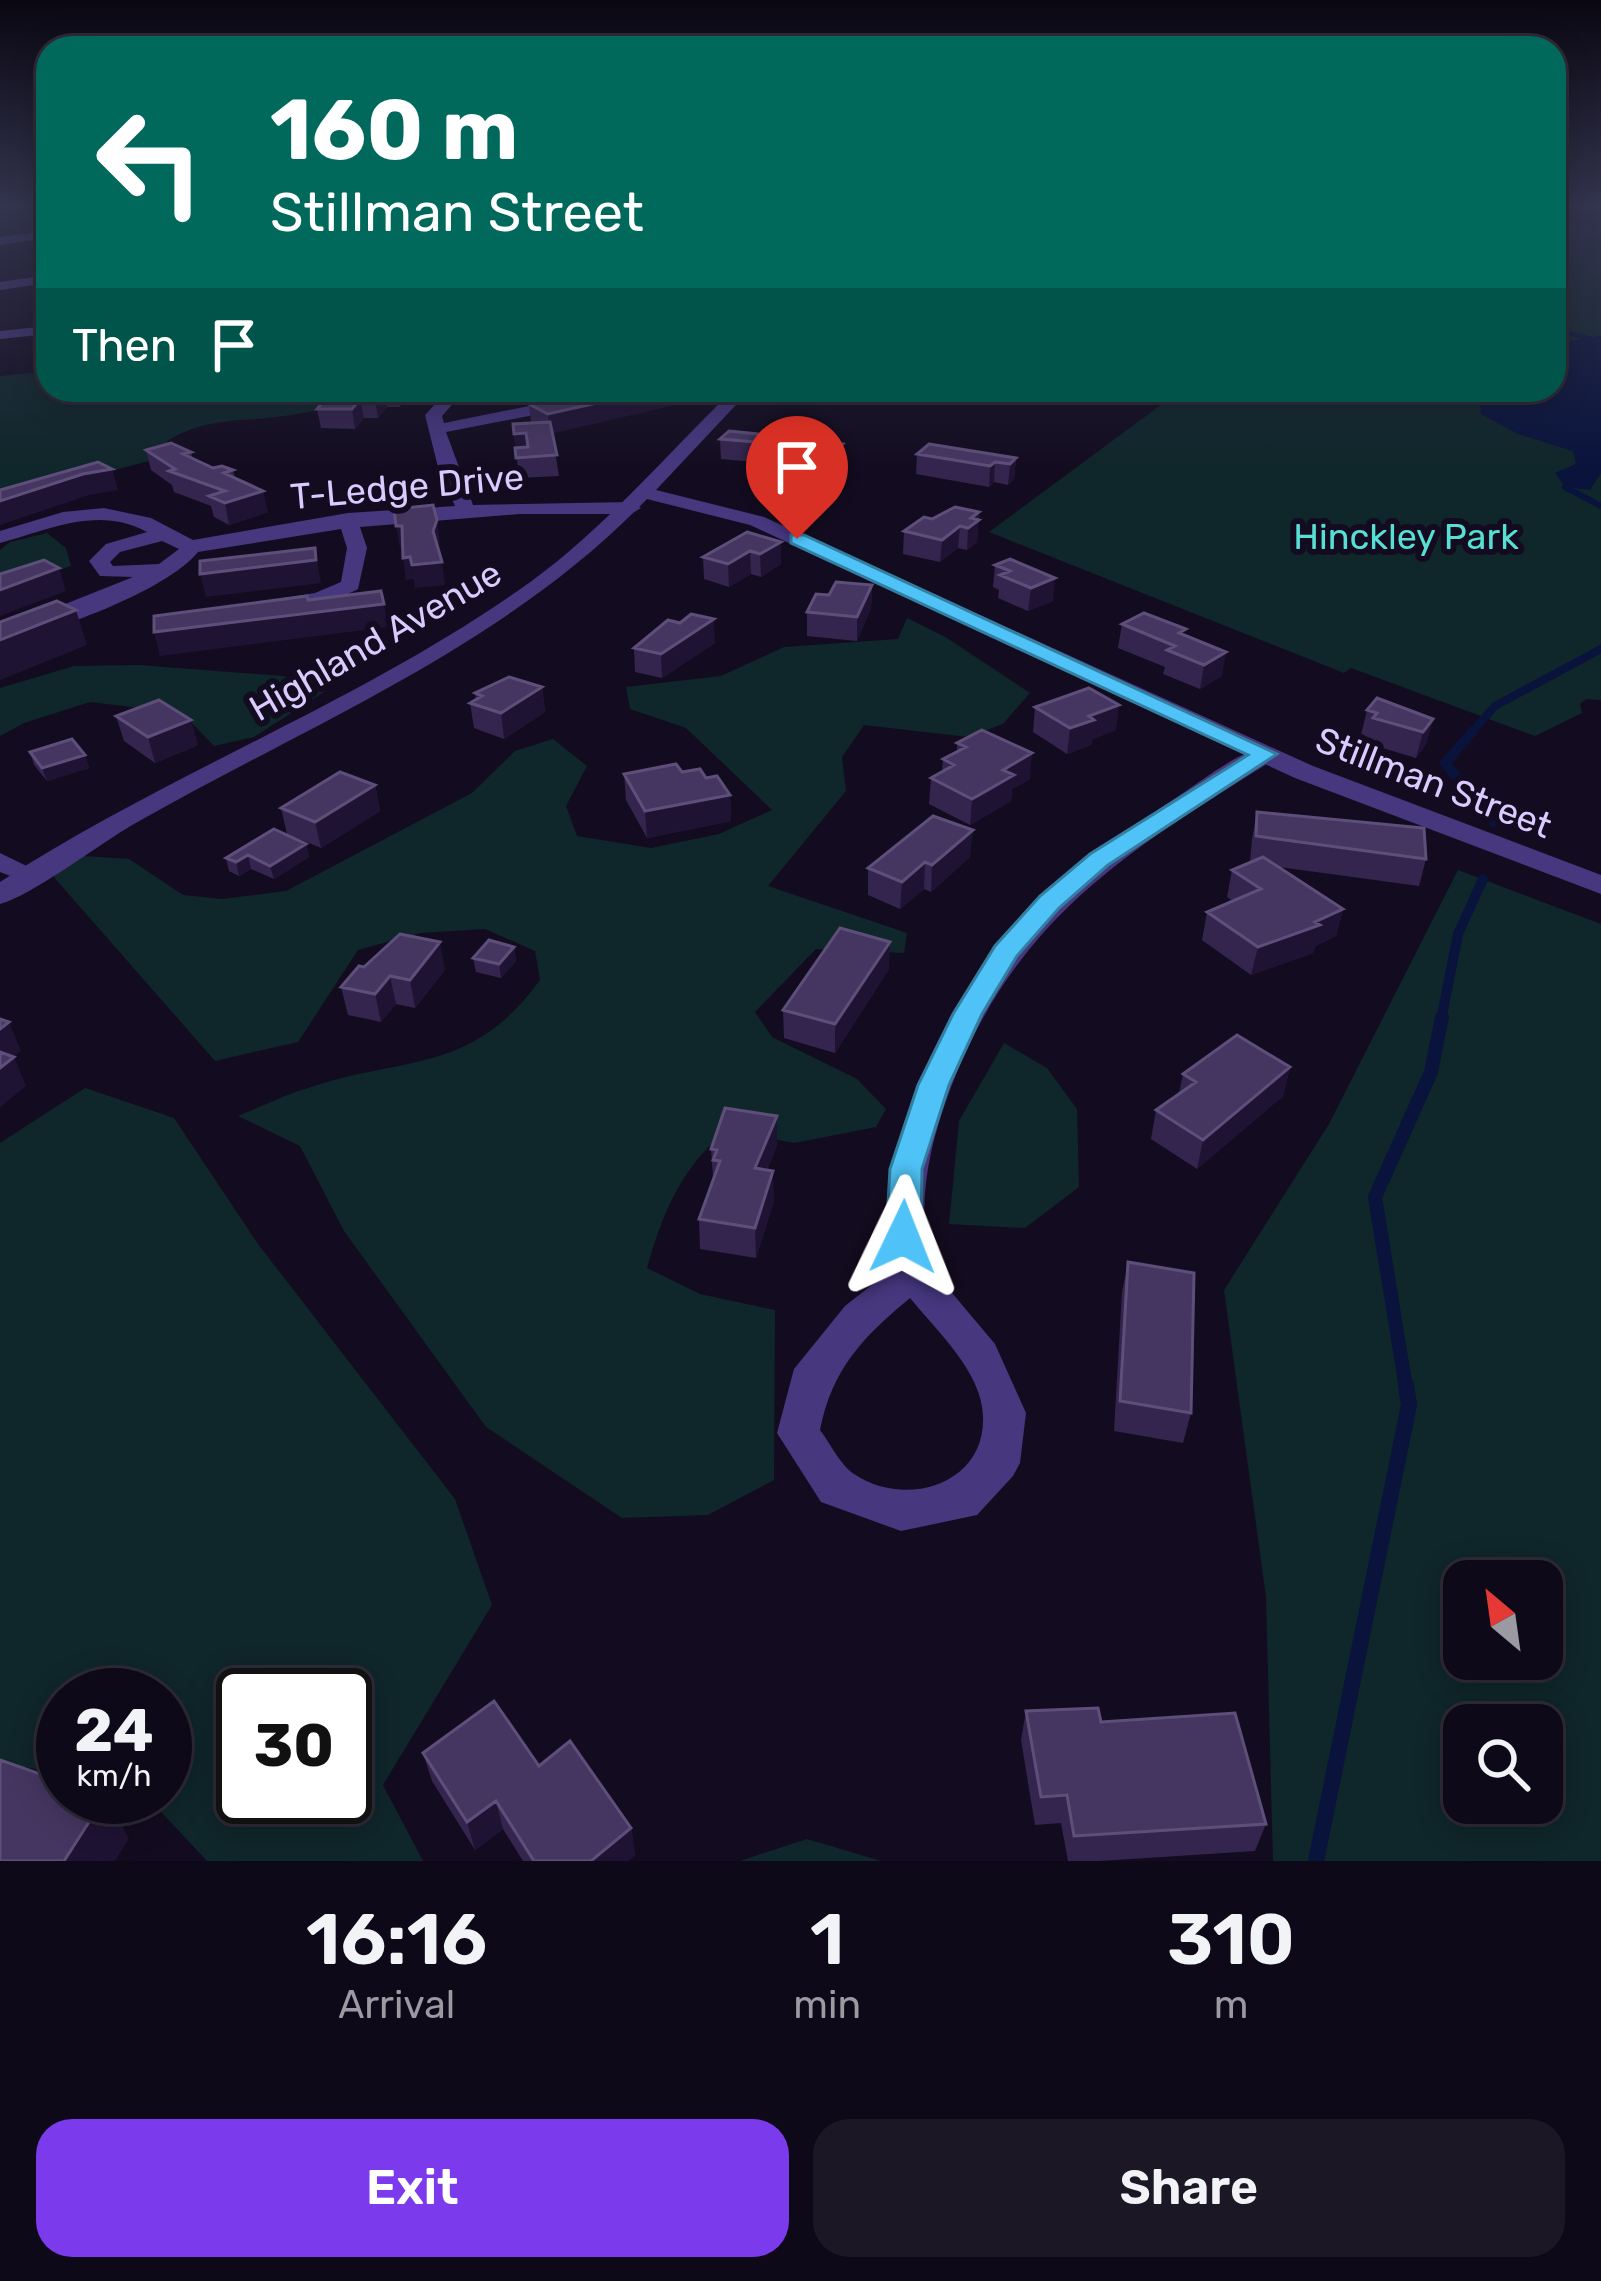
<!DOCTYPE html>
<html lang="en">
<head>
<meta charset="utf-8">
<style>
  :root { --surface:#0e0918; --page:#1c1725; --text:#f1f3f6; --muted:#9b9aa2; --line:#2e2a37; --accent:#7c3aed }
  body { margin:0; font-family:Rubik,sans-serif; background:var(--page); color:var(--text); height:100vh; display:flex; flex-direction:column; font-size:45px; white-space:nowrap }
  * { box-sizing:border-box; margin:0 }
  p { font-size:39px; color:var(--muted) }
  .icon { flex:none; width:66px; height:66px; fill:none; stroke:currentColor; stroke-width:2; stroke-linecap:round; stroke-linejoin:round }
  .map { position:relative; height:1861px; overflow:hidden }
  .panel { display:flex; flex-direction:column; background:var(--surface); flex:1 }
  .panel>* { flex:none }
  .hud { position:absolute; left:36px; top:36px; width:1530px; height:366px; border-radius:36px; box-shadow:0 6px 30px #0003,0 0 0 3px var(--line); background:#00695c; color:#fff; overflow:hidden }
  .needle { width:78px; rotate:331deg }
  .tools { position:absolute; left:1443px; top:1560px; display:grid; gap:24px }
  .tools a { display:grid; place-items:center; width:120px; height:120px; border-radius:24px; background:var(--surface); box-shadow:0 6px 30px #0003,0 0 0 3px var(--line); font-size:60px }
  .speed { position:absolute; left:36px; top:1668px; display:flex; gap:24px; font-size:60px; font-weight:700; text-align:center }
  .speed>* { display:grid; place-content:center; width:156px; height:156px; border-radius:50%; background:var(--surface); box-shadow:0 6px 30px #0003,0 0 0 3px var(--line); line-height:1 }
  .speed small { font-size:30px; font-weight:400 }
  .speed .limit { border:6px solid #111; border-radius:18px; background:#fff; color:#111 }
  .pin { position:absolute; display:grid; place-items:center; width:102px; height:102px; color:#fff; margin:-123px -51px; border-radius:50% 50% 50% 0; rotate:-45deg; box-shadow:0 0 12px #0007 }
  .pin .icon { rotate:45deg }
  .me { position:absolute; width:132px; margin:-66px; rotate:2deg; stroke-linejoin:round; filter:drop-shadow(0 0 9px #0008) }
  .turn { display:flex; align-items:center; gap:42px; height:252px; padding:0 36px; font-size:54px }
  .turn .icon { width:156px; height:156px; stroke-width:2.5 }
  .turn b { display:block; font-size:84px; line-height:102px }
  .then { display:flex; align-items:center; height:114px; padding:0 36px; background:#0003; gap:24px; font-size:45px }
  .eta { display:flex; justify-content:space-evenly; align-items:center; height:204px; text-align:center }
  .eta b { font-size:72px; font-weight:600; line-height:84px }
  .primary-button { display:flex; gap:24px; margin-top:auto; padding:24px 36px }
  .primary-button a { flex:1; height:138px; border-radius:36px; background:var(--accent); color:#fff; font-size:48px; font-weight:600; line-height:138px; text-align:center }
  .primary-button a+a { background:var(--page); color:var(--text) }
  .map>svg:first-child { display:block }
  .green { fill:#0f262a; fill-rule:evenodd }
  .water { fill:#09133c }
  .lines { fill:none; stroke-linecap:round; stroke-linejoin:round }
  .stream-far5 { stroke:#09133c; stroke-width:4.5 }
  .stream-far4 { stroke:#09133c; stroke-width:6 }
  .stream-far3 { stroke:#09133c; stroke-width:8 }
  .stream-far2 { stroke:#09133c; stroke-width:10 }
  .stream-far1 { stroke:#09133c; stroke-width:14 }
  .stream { stroke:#09133c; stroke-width:16 }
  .minor { fill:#46377f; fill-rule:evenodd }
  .tertiary { fill:#46377f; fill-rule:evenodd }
  .wall { fill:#34254e }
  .shaded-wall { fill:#1f1334 }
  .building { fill:#453661; stroke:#5d4e7a; stroke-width:3 }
  .route { fill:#4fc3f7; stroke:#337fa1; stroke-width:3 }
  .labels { text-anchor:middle; stroke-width:12; stroke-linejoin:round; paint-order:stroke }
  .far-street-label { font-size:36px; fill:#dacbff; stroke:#130c20 }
  .far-park-label { font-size:36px; fill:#57dfd4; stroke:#130c20 }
</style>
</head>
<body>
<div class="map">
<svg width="1601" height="1861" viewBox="0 0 1601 1861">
  <rect width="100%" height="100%" fill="#130c20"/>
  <path class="green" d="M1554 208 1571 226 1601 227V336L1554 344Z
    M48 371V390H374C344 403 317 412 284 416 240 422 207 417 167 441L169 456 0 499V376Z
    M1181 390H1482H1479L1516 433 1573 451 1601 470V700L1586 699 1580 704 1582 713 1535 736 1351 668 1344 673 989 532Z
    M47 533 66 548 71 566 0 590V550L10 542Z
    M907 618 947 638 1030 693 1003 724 968 737 864 725 842 757 846 791 768 886 907 933 904 953 816 949 755 1012 772 1037 857 1079 886 1109 876 1127 794 1143 727 1130C681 1168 663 1212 647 1268L700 1294 775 1310 774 1480 708 1515 622 1518 486 1427 344 1231 300 1146 238 1116C261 1107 284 1095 308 1088 406 1055 471 1075 540 980L535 951 485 929 420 933 358 950 298 1042 215 1061 52 875 82 856 129 859 183 895 222 899 286 891 472 793 515 751 553 739 587 766 566 806 577 836 651 848 719 834 772 810 686 728 630 709 626 687 721 676 784 647 898 639Z
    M139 665 283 676 327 690 254 737 214 746 182 713 90 702 24 723 0 736V688L74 666Z
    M1458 870 1601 924V1861H1273L1266 1597 1224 1290 1329 1124ZM1464 1581H1542V1659H1464ZM1464 1725H1542V1803H1464Z
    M1004 1043 1047 1068 1077 1109 1079 1187 1025 1228 949 1224 959 1121Z
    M85 1088 174 1118 258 1244 455 1499 492 1605 383 1785 423 1861H207L147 1797H165V1695H63V1773L9 1765 0 1776V1143ZM243 1695H345V1797H243Z
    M807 1839 881 1861H740Z"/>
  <path class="water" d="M1601 336V473L1590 490 1565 487 1555 473 1576 464 1573 451 1516 433 1481 414 1478 390H1554V344Z"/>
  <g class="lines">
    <path class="stream-far5" d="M1554 330 1601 341"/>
    <path class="stream-far4" d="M1595 340 1601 341
      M1565 487 1601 506"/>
    <path class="stream-far3" d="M1470 734 1495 706 1601 649"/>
    <path class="stream-far2" d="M1473 731 1445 763 1494 822
      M1441 1020 1458 934 1483 879"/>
    <path class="stream-far1" d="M1406 1388 1375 1197 1431 1072 1442 1017"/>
    <path class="stream" d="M1316 1861 1409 1405 1406 1385"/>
    <path class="minor" d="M48 230V238L0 245V237Z
      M48 275V283L0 290V282Z
      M48 326V334L0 339V331Z
      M448 390H465L442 416 444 423 574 397 586 390H605L585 405 446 432 473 505 631 502 641 508 631 514H520L360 527 367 548 358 589 328 604 286 611 275 604 278 599 315 593 341 582 347 548 341 529 198 552C164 593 52 631 0 645V630L133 577 100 576 89 561 106 544 147 532C99 505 48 530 0 543V531L63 512 104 508 151 518 193 540 348 513 455 506 439 471 425 415ZM162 541 179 549 159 564 113 566 110 562 120 552Z
      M1266 746 1279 754 1275 759C1126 852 1015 918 950 1090 928 1149 916 1206 931 1268L995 1344 1026 1413 1020 1463 1013 1476 977 1515 901 1531 821 1502 777 1433 794 1369 845 1306 892 1269C879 1206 893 1149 916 1090 970 956 1051 878 1171 801 1200 783 1233 754 1266 746ZM910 1298C936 1330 982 1372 983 1416 986 1484 906 1509 854 1474 841 1466 830 1443 820 1430 832 1369 863 1337 910 1298Z
      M0 853 43 874 29 883 0 872Z"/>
    <path class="tertiary" d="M733 390H750L656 490 764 517 1313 766 1601 875V894L1295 778 750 525 647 499C505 646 316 721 141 820 106 839 32 896 0 904V882C166 774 356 704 519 590 600 534 663 458 733 390Z"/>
  </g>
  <path class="wall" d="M355 390H420L417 392 406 391 407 397 400 407H387L378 418H364L355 429 321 428 317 409 352 394Z
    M614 390H670V406L552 433 559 476 519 478 513 424 531 423 529 404 601 394Z
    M787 437V457L780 464 721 459 720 439Z
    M843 444V454L832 467 804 464V454Z
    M146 450 191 452 193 459 213 468 233 470 235 478 268 512 229 525 214 517 211 506 174 492 172 485 151 470Z
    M917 454 1016 458 1014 479 1008 485 994 482 989 487 916 474Z
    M979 512 977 542 967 550 958 548 940 562 903 554 904 531 932 519Z
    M781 542V564L761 577 751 574 729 587 704 579 703 557Z
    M1010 559 1053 601 1028 611 998 598 999 590 993 587 995 565Z
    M872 585 871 608 857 641 807 636V612L829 595Z
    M680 623 715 643 662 678 635 672 634 648Z
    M1122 624 1185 636 1222 676 1200 689 1163 674 1165 667 1118 648Z
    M542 687 545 712 504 739 474 728 470 703 476 700 475 693Z
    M1035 707 1116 730 1092 739 1091 745 1067 754 1033 732Z
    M1367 710 1433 719 1426 744 1416 758 1366 743 1368 737 1361 735Z
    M116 716 198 745 155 763 124 741Z
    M957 743 1030 779 1012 789 1011 801 970 825 929 804 931 778 942 771 943 759 957 752Z
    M30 752 85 755 89 768 47 781 34 765Z
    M682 772 706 778 730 795 731 821 647 838 626 800 624 774Z
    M375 785 380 811 321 848 287 834 281 808Z
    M1257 812 1426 859 1419 886 1279 867 1343 909 1336 936 1315 946 1313 953 1251 975 1202 940 1207 912 1233 901 1227 897 1232 870 1250 862 1252 839Z
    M306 844 309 857 274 879 251 869 239 876 229 871 226 858Z
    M970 857 931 892 924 889 900 909 868 895V868Z
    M514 947 516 961 501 978 476 972 473 958Z
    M359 966 445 970 415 1008 396 1004 381 1022 348 1015 341 987Z
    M889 969 835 1053 784 1038 783 1010Z
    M1290 1067 1283 1096 1197 1169 1151 1139 1156 1110 1179 1093 1183 1074Z
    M777 1116V1145L767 1170 774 1200 756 1258 700 1249 699 1219 713 1178 711 1149Z
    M1128 1262 1191 1413 1183 1443 1114 1431 1122 1292Z
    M1026 1711 1101 1722 1266 1824 1255 1851 1100 1861H1068L1061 1823 1035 1825 1021 1740Z
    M423 1753 539 1766 631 1828 635 1855 628 1861H523L503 1829 475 1850 432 1781Z"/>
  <path class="shaded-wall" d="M382 390H385L387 407 378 418 375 399Z
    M397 390H406L407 397 400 407Z
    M655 390H670V406L550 434 548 414Z
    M360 399 364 418 355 429 352 409Z
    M526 433 528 453 516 454 514 434Z
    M787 437V457L780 464V444Z
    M843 444V454L832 467V457Z
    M1016 458 1014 479 1008 485 1010 464Z
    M995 462 994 482 989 487 990 466Z
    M112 469 118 490 89 495 0 525V501L83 474Z
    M263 491 268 512 229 525 225 503Z
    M979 512 977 542 967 550 968 528 971 518Z
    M437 520 440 542 436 553 433 531Z
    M396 526H402L405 547 400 548Z
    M960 526 958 548 940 562 942 540Z
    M781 542V564L761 577 760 554Z
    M315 548 321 583 206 597 200 574Z
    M750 551 751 574 729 587 728 564Z
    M410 557 414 579 406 580 403 558Z
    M442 562 445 585 415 588 412 565Z
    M59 568 66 591 0 616V590Z
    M1055 578 1053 601 1028 611 1031 588Z
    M872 585 871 608 857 641V617Z
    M384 604 388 627 160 656 154 632Z
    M76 610 87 645 0 680V640Z
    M714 619 715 643 662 678 661 654Z
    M1226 652 1222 676 1200 689 1204 665Z
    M542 687 545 712 504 739 501 713Z
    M1119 705 1116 730 1092 739 1091 745 1067 754 1070 728 1089 716Z
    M1433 719 1426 744 1416 758 1423 732Z
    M191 720 198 745 155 763 148 737Z
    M1032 753 1030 779 1012 789 1011 801 970 825 972 799 1003 770Z
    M85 755 89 768 47 781 42 768Z
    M375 785 380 811 321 848 315 822Z
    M730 795 731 821 647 838 645 811Z
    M973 830 970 857 931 892 932 865Z
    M306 844 309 857 274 879 270 866Z
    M248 855 251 869 239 876 236 862Z
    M925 862 924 889 900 909 902 882Z
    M1343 909 1336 936 1315 946 1313 953 1251 975 1258 947Z
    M440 942 445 970 415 1008 410 980Z
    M890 942 889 969 835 1053V1024Z
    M514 947 516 961 501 978 499 964Z
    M390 976 396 1004 381 1022 375 994Z
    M9 1022 21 1051 0 1067V1029Z
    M14 1057 26 1086 0 1107V1068Z
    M1290 1067 1283 1096 1197 1169 1203 1140Z
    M777 1116V1145L756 1198 755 1168Z
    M773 1171 774 1200 756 1258 755 1228Z
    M105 1797 129 1838 115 1861H64Z
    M496 1801 503 1829 475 1850 467 1822Z
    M631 1828 635 1855 628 1861H591Z"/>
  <path class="building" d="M355 390H382L375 399H360L352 409H317L326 398 352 394Z
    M614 390H655L548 414 529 404 601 394Z
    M550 422 557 455 516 458 515 448 528 447 526 433 514 434 513 424Z
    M729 431 787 437 780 444 720 439Z
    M816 441 843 444 832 457 804 454Z
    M171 443 191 452 183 454 213 468 222 466 233 470 224 473 263 491 225 503 209 496 225 491 169 471 175 469 146 450Z
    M929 444 1016 458 1010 464 995 462 990 466 917 454Z
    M98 462 112 469 83 474 0 501V490Z
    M433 505 437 520 433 531 442 562 412 565 410 557 403 558 402 526H396L394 509Z
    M955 507 979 512 971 518 979 520 968 528 960 526 942 540 904 531 924 517 932 519Z
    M747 532 781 542 760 554 750 551 728 564 703 557Z
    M315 548 316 560 200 574V561Z
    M1010 559 1055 578 1031 588 1000 575 1010 571 995 565Z
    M44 560 59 568 0 590V574Z
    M836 582 872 585 857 617 807 612 816 594 829 595Z
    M381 591 384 604 154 632V616L307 596 308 600Z
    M57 601 76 610 0 640V622Z
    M1144 613 1186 629 1179 633 1226 652 1204 665 1167 650 1175 646 1122 624Z
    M691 614 714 619 661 654 634 648 668 620 680 623Z
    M509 677 542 687 501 713 470 703 482 696 475 693Z
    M1089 688 1119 705 1089 716 1094 720 1070 728 1035 707Z
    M1377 698 1433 719 1423 732 1373 718 1377 713 1367 710Z
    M159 700 191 720 148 737 116 716Z
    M982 730 1032 753 1003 770 1014 775 972 799 931 778 954 765 943 759 966 747 957 743Z
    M72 739 85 755 42 768 30 752Z
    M676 764 682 772 700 769 706 778 717 776 730 795 645 811 624 774Z
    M340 772 375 785 315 822 281 808Z
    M1257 812 1424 828 1426 859 1256 836Z
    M933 816 973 830 932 865 925 862 902 882 868 868Z
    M274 829 306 844 270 866 248 855 236 862 226 858Z
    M1263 857 1343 909 1315 922 1320 925 1258 947 1207 912 1261 889 1232 870Z
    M840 928 890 942 835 1024 783 1010Z
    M400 934 440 942 410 980 390 976 375 994 341 987 359 966 364 967Z
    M489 940 514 947 499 964 473 958Z
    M0 1019 9 1022 0 1029Z
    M1237 1035 1290 1067 1203 1140 1156 1110 1196 1082 1183 1074Z
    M0 1052 14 1057 0 1068Z
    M725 1108 777 1116 755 1168 773 1171 755 1228 699 1219 720 1161 713 1160 717 1150 711 1149Z
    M1128 1262 1194 1273 1191 1413 1120 1401Z
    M494 1701 539 1766 570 1741 631 1828 591 1861H534L496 1801 467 1822 423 1753Z
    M1098 1708 1101 1722 1235 1713 1266 1824 1074 1836 1067 1795 1041 1797 1026 1711Z
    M0 1760 63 1782V1797H105L64 1861H0Z"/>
  <linearGradient id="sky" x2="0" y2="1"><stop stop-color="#0a0712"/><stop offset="0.44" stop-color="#33344e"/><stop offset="1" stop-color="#33344e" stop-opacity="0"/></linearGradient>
  <rect width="1601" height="469" fill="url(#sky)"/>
  <path class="route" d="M791 535H804L1277 754 1108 865 1059 908 1017 956 982 1014 949 1085 922 1169 921 1237 915 1246 903 1250 891 1246 886 1237 890 1169 918 1085 953 1014 995 946 1040 896 1090 854 1248 755 791 543Z"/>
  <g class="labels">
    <g class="far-street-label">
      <text transform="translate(407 486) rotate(-5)" y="13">T-Ledge Drive</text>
      <text transform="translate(375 640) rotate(-30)" y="13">Highland Avenue</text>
      <text transform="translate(1434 782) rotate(21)" y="13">Stillman Street</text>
    </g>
    <g class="far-park-label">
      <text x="1406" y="549">Hinckley Park</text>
    </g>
  </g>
</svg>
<div class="tools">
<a><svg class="needle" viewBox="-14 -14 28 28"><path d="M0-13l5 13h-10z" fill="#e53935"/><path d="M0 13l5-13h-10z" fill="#9b9aa2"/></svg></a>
<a><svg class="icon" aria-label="search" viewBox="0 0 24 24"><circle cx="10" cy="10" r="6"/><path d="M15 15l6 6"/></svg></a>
</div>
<div class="speed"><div>24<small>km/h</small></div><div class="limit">30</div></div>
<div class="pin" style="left:797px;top:539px;background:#d93025"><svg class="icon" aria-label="arrive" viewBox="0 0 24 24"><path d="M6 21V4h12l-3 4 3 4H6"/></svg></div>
<svg class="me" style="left:903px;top:1237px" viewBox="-20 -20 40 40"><path d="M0-17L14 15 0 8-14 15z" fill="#4fc3f7" stroke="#fff" stroke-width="4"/></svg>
<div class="hud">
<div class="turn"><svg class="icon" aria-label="left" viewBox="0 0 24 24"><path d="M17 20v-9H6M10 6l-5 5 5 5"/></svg><div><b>160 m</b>Stillman Street</div></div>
<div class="then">Then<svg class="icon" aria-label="arrive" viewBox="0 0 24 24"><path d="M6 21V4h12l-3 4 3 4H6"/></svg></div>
</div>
</div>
<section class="panel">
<div class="eta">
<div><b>16:16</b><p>Arrival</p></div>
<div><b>1</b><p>min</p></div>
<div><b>310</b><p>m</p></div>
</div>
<div class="primary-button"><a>Exit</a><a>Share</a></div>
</section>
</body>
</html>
